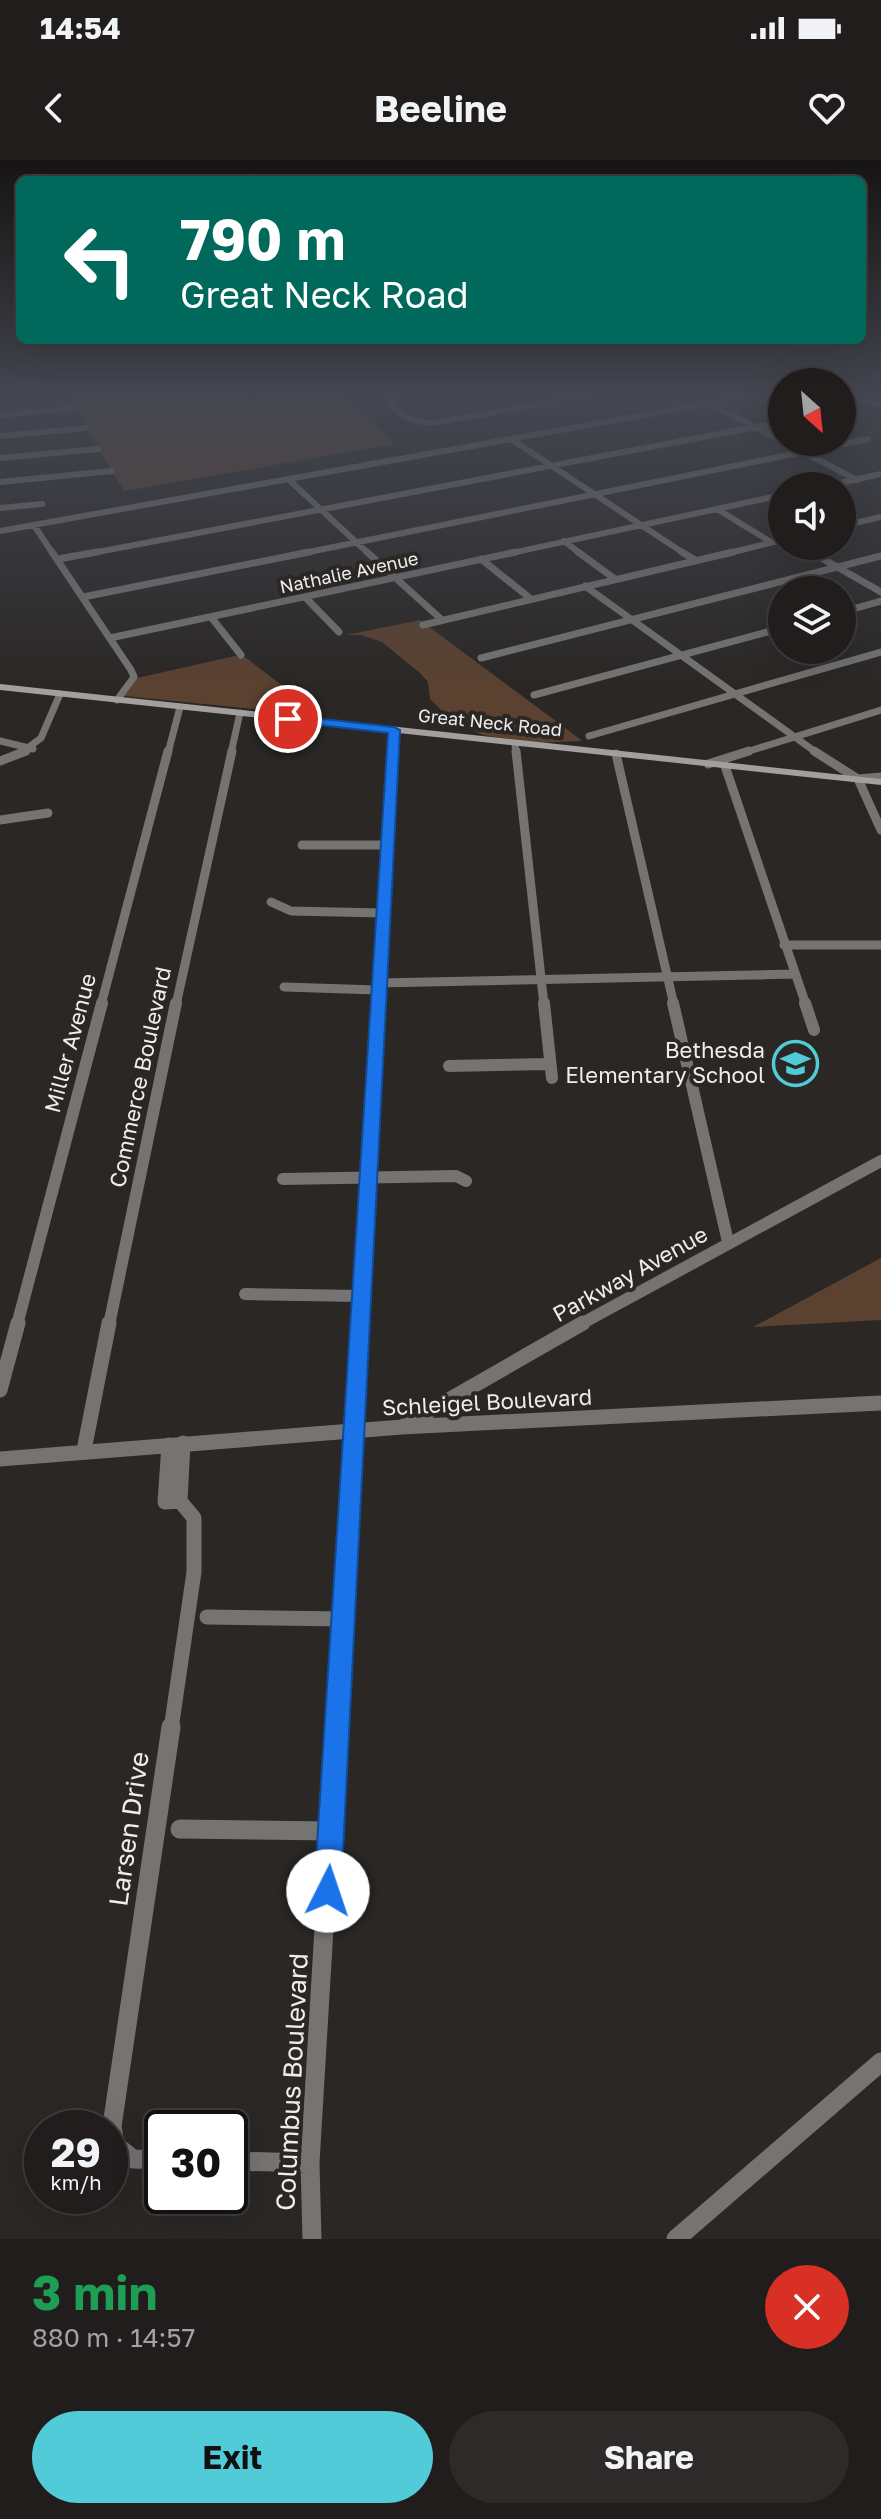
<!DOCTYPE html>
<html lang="en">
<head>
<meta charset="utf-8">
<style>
  :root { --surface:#201d1c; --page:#2d2a29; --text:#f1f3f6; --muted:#a2a2a3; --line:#3d3b3b; --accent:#52cbd9 }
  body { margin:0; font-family:"Golos Text",sans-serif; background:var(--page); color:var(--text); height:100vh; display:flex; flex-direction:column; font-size:30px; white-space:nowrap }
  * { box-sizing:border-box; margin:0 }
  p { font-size:26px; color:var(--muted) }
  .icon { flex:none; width:44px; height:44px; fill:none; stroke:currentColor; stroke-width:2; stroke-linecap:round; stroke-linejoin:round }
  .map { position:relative; height:2079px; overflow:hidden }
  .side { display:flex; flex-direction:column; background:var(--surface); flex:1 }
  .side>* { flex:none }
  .guide { position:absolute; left:16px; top:16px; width:850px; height:168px; border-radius:12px; box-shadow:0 8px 32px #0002,0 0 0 2px var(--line); background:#00695c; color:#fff; overflow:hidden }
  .needle { width:52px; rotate:153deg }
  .fabs { position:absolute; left:768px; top:208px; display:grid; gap:16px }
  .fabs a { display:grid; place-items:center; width:88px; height:88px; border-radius:50%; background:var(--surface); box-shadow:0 8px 32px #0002,0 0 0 2px var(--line); font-size:40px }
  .speed { position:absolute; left:24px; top:1950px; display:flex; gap:16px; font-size:40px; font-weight:700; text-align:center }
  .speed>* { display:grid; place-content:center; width:104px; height:104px; border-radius:50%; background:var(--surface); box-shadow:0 8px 32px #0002,0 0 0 2px var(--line); line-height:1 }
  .speed small { font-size:20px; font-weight:400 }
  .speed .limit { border:4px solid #111; border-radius:12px; background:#fff; color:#111 }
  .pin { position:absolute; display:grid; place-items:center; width:68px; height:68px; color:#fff; margin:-34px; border:4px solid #fff; border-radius:50%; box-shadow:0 2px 8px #0007 }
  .me { position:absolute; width:88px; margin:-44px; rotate:4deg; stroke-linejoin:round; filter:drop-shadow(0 0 6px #0008) }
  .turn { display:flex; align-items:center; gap:28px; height:168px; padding:0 32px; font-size:36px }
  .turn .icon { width:104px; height:104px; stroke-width:2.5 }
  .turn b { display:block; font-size:56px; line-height:68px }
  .round { display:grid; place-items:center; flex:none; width:84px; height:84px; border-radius:42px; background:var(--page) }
  .overview { display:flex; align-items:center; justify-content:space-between; height:136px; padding:0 32px }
  h1 { font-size:48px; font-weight:700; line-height:60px; color:#1e9e55 }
  .primary-button { display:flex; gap:16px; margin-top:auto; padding:16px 32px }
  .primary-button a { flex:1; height:92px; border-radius:48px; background:var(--accent); color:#111; font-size:32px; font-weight:700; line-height:92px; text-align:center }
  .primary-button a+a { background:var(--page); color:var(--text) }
  .status { display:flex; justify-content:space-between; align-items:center; height:56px; padding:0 40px; background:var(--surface); direction:ltr }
  .status svg { height:22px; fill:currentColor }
  header { display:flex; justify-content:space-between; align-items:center; height:104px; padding:0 32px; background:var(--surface); font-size:36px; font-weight:700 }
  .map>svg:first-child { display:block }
  .built { fill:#372f29 }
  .green { fill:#5a4130 }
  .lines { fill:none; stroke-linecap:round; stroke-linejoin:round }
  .minor-far5 { stroke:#757473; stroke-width:6 }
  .minor-far4 { stroke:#757473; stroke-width:7 }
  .minor-far3 { stroke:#757473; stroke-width:9 }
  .minor-far2 { stroke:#757473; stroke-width:12 }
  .minor-far1 { stroke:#757473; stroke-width:15 }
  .minor { stroke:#757473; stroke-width:19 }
  .secondary { fill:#a29f9e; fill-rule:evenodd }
  .primary { fill:#c4c1bf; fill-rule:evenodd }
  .route { fill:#1a73e8; stroke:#114b97; stroke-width:2 }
  .labels { text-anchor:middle; stroke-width:8; stroke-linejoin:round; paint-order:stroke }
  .far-street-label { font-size:18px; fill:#f0eeed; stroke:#2a2725 }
  .street-label { font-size:22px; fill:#f0eeed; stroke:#2a2725 }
  .poi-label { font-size:22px; fill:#f0eeed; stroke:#2a2725; text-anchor:end }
  .near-street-label { font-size:26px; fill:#f0eeed; stroke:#2a2725 }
</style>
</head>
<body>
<div class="status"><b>14:54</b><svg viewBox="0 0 49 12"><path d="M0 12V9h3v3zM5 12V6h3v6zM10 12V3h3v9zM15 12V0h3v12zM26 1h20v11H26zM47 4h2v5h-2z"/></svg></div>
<header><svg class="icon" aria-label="back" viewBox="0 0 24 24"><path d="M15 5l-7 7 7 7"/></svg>Beeline<svg class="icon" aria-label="heart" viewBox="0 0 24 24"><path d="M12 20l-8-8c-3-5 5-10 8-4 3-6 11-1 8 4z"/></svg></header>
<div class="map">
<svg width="881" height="2079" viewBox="0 0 881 2079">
  <rect width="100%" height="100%" fill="#2a2725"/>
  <path class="built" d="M842 235 881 238V281L842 263Z"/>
  <path class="green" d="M67 235H343L395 284 124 331Z
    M420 460 572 573 582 581 534 583 483 575 448 557 430 539 428 522 420 513 382 482 361 475H346Z
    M235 496 245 497 322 556 124 536 137 518Z
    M881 1098V1160L753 1167Z"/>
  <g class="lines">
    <path class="minor-far5" d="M397 235 389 242C400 257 414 262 432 263L592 235
      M709 243 782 281
      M0 255 73 248
      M0 276 85 268
      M511 279 685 394
      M784 282 857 320
      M0 298 98 289
      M288 319 369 394
      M0 322 112 311
      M827 326 881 314
      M0 348 42 344
      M717 349 771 382
      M34 365 53 394
      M842 366 881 357
      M0 371 755 235
      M564 381 581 394
      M801 386 814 394
      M87 394 782 262
      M299 394 868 279
      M507 394 782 335
      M725 394 782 380"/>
    <path class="minor-far4" d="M52 392 131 510 134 517 117 540
      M367 392 442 460
      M578 392 615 419
      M682 392 695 400
      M811 392 881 432
      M58 399 97 392
      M481 399 531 439
      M585 426 817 593
      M83 437 309 392
      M305 437 339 472
      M842 452 881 441
      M211 457 241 495
      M423 465 733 392
      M110 478 516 392
      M481 498 881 396
      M534 535 782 468
      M589 576 881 492
      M0 581 33 589
      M515 584 516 593
      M21 593 41 578 60 534
      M168 593 180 547
      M231 593 240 553
      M393 593 394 570
      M743 593 881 550"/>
    <path class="minor-far3" d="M516 591 544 845
      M814 591 858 619
      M616 594 674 845
      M0 601 26 591
      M708 604 749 591
      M725 606 806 845
      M858 619 881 670
      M858 619 881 617
      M0 660 48 653
      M302 685H387
      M271 742 291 751 382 753
      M784 785H881
      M379 823 794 814
      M284 827 377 830
      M101 845 168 591
      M176 845 232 591
      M378 845 393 591"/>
    <path class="minor-far2" d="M544 843 552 918
      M673 843 728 1082
      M805 843 814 870
      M449 906 550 904
      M283 1019 456 1016 466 1021
      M245 1134 360 1136
      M17 1165 102 843
      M109 1165 176 843
      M359 1165 378 843
      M579 1165 881 1001"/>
    <path class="minor-far1" d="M0 1230 18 1163
      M405 1265 583 1163
      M169 1285 165 1342 180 1341
      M84 1290 109 1163
      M0 1299 402 1267 881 1243
      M207 1457 344 1459
      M171 1569 194 1412V1358L180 1341 183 1283
      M335 1569 359 1163"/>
    <path class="minor" d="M180 1669 332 1671
      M162 2000 133 1999 115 1985 112 1966 171 1567
      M230 2001 310 2003
      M312 2079 310 2003 336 1567
      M676 2079 881 1902"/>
    <path class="secondary" d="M0 524 881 619V625L0 530Z"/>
    <path class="primary" d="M842 235 881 242V246L842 237Z"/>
  </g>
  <linearGradient id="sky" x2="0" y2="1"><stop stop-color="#171514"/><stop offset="0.45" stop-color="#444751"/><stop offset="1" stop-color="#444751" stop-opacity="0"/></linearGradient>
  <rect width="881" height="526" fill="url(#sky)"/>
  <path class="route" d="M288 555 394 567 400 570 341 1731 337 1741 328 1745 318 1741 314 1731 388 573 284 561 282 559Z"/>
  <defs>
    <symbol id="school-ring" viewBox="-11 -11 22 22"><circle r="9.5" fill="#2a2725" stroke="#52cbd9" stroke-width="1.5"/><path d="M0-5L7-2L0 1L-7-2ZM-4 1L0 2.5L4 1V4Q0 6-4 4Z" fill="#52cbd9"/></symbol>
  </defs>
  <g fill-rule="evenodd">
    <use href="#school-ring" x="770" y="878" width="51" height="51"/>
  </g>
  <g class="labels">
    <g class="far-street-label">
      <text transform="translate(349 413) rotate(-12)" y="6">Nathalie Avenue</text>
      <text transform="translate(490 563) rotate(6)" y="6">Great Neck Road</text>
    </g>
    <g class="street-label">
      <text transform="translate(70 883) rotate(-75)" y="8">Miller Avenue</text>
      <text transform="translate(140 917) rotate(-78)" y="8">Commerce Boulevard</text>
      <text transform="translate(630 1114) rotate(-29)" y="8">Parkway Avenue</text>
      <text transform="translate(487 1242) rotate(-3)" y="8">Schleigel Boulevard</text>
    </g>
    <g class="poi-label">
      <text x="765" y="898">Bethesda<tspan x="765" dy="25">Elementary School</tspan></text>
    </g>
    <g class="near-street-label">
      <text transform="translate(129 1669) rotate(-82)" y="9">Larsen Drive</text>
      <text transform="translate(292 1922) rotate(-87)" y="9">Columbus Boulevard</text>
    </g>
  </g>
</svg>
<div class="fabs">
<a><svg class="needle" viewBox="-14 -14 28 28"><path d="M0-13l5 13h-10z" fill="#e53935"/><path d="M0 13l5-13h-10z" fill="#a2a2a3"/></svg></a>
<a><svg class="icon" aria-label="sound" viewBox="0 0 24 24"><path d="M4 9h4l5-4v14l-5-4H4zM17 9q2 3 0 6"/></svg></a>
<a><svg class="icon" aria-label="layers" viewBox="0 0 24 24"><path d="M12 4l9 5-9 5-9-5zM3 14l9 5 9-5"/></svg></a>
</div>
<div class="speed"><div>29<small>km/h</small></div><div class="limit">30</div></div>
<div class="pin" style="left:288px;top:559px;background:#d93025"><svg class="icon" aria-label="arrive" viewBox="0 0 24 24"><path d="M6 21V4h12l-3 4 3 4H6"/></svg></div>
<svg class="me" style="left:328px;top:1731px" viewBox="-20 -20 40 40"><circle r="19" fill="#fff"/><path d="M0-13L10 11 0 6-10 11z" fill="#1a73e8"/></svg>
<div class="guide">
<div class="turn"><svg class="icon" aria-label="left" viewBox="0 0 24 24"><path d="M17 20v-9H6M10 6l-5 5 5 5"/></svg><div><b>790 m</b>Great Neck Road</div></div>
</div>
</div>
<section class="side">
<div class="overview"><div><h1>3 min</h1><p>880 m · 14:57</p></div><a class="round" style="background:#d93025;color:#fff"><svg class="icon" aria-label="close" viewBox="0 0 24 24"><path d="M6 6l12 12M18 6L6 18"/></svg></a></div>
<div class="primary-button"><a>Exit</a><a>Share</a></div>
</section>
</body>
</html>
